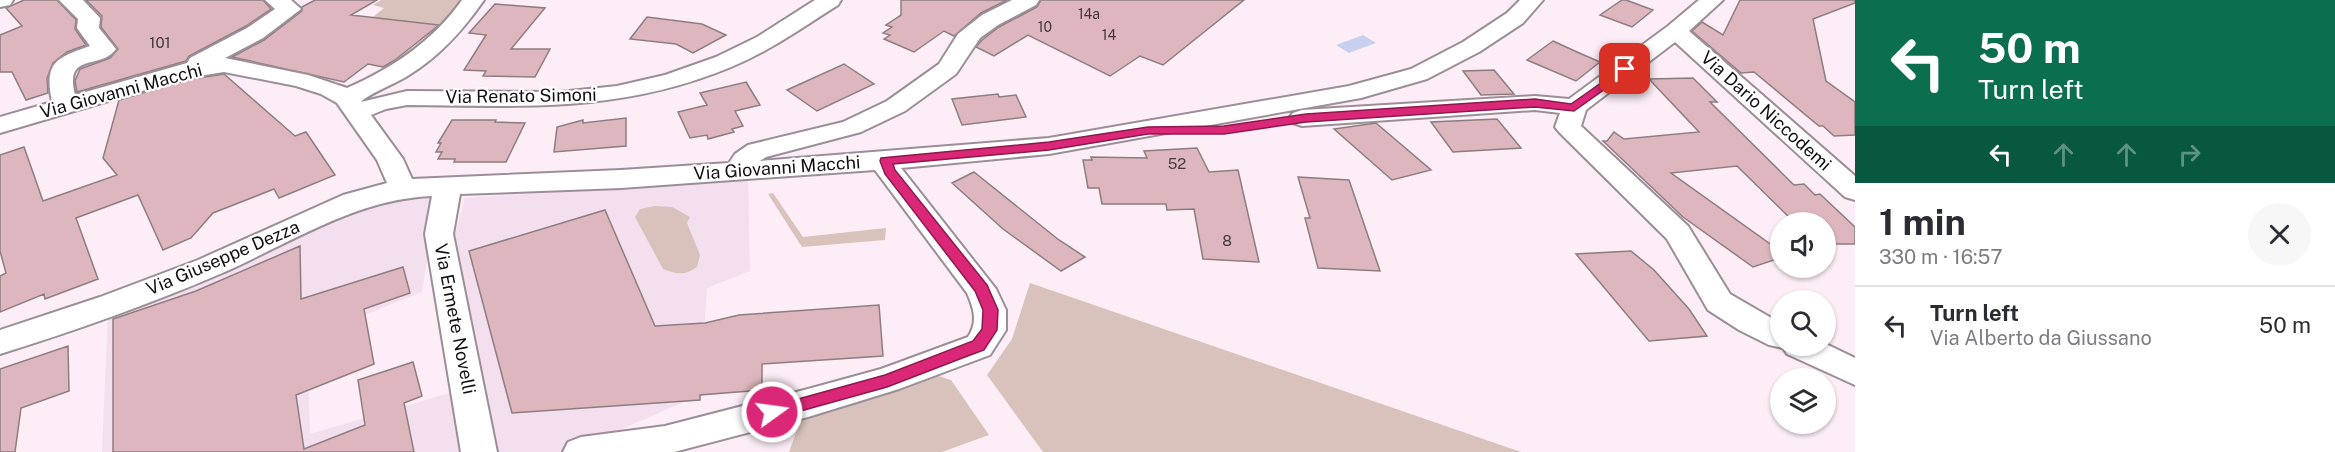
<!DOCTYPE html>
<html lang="en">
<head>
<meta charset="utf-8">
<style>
  :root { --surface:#fff; --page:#f7f7f7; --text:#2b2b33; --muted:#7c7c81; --line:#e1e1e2 }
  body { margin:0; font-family:"Public Sans",sans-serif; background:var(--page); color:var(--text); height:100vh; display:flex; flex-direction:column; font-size:22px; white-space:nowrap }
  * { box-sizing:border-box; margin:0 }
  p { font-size:20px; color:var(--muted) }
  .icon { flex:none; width:33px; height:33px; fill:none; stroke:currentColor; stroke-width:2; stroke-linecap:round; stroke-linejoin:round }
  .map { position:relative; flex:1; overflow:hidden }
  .sheet { display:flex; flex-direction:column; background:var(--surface); width:480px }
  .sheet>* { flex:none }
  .banner { background:#0b6e4f; color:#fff; overflow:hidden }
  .tools { position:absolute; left:1770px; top:212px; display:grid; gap:12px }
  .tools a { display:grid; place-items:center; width:66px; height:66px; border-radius:50%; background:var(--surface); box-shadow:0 2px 4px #0004; font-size:30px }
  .pin { position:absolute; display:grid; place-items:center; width:51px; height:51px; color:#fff; margin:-26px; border-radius:12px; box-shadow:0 3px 9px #0006 }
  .me { position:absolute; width:66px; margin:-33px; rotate:76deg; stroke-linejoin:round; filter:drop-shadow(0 0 4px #0008) }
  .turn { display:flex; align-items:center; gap:21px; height:126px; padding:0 24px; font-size:27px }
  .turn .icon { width:78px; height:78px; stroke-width:2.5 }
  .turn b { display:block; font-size:42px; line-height:51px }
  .lanes { display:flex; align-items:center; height:57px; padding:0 24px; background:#0003; justify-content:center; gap:30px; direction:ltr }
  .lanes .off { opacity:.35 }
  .round { display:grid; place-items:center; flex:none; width:63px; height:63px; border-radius:32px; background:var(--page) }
  .headline { display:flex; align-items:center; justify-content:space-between; height:102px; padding:0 24px }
  h1 { font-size:36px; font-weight:700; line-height:45px }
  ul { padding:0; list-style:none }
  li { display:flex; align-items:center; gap:18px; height:78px; padding:0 24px; border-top:2px solid var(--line) }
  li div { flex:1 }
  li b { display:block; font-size:22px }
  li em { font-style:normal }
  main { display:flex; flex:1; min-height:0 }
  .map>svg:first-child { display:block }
  .built { fill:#f3dfee }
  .green { fill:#d8c2bb }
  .water { fill:#c8d0ef }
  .building { fill:#ddb7bd; stroke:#8e7d80; stroke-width:1.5 }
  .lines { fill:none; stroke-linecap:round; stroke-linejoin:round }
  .minor-casing { stroke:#9c8e98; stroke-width:4 }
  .minor { fill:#fff; fill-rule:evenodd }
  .route { fill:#db2777; stroke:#8e194d; stroke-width:1.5 }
  .labels { text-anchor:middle; stroke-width:4.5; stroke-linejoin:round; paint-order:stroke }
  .far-number-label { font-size:14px; fill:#45383c }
  .number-label { font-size:15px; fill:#45383c }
  .street-label { font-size:18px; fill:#120e11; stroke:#fff }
</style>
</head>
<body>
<main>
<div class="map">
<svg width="1855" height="452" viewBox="0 0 1855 452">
  <rect width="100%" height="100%" fill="#fcedf7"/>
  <path class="built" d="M748 179 750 271 707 288 700 395 569 452H102L108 314 341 213 438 192 422 292 307 338 310 434 460 390 439 292 465 198Z"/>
  <path class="green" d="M381 0H464L445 25 420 23 405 29 373 17 384 8 373 5Z
    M773 193 803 237 886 228 885 240 802 247 768 194Z
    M655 206 672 207 690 217 687 223 700 255 697 267C684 276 677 274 663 269L635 217 640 209Z
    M1030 283 1521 452H1043L987 375 1012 339Z
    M926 372 951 380 989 435 942 452H789L801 419Z"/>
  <path class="water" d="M1363 35 1376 43 1349 53 1336 45Z"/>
  <path class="building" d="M24 0H57L76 20 75 29 86 45 67 52 53 63 47 78 48 93 26 100 12 72H0V35L22 26 6 8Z
    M86 0H263L271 9 246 26 189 56 186 61 77 92 75 81 80 69 110 58 118 49 101 27 102 16Z
    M315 0H377L351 15 439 25 395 60 383 67 368 64 344 82 232 57 264 40 302 11V7Z
    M901 0H1007L981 13 954 36 944 31 914 52 884 39 890 35 883 33 892 27 886 25 901 15Z
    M1041 0H1244L1163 65 1140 56 1110 76 1028 35 994 56 976 47 982 40 999 27 1037 7Z
    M1622 0H1626L1653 10 1632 27 1600 15Z
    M1740 0H1855V3L1813 19 1826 81 1855 102V135L1834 136 1823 126H1819L1754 72 1741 73 1692 31 1702 22 1723 35Z
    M495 4 545 8 511 49H550L535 77 483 76 486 71 464 70 486 35 469 33Z
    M647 17 702 24 726 35 693 53 676 44 630 39Z
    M1553 41 1577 52 1600 62 1576 81 1527 60Z
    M844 64 874 84 817 111 787 90Z
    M1494 70 1514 94 1481 95 1463 71Z
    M224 74 295 136 306 132 335 175 279 198 274 189 213 213 191 238 163 250 138 195 76 218 98 279 45 299 44 294 0 312V276L6 273 0 251V155L24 147 43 201 117 175 103 158 119 100 186 80Z
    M1693 78 1717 102H1710L1794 185 1804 184 1815 195 1820 194 1855 227V244H1826V222H1794L1737 166 1671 173 1780 251V258L1753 267 1683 217 1603 141H1607L1614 132 1624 139 1699 132 1649 79Z
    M746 82 760 105 735 111 743 126 732 129 734 132 708 139 707 135 690 138 678 112 707 105 700 93Z
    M998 94 999 97 1016 95 1026 117 962 125 952 99Z
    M626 118V146L554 152 557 127 583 120V123Z
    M1497 119 1521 148 1453 152 1431 122Z
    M452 120H496L495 122 525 123 506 162H454L455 159H438L442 152H436L441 143H438Z
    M1376 123 1431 170 1392 180 1334 129Z
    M1197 148 1209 172 1238 170 1259 262 1203 259 1194 209 1167 210 1166 204H1102L1099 188H1088L1083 160H1092L1091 157 1147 158 1144 151Z
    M974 172 1059 240 1085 257 1061 271 1003 229 952 183Z
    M1298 177 1349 180 1380 271 1318 268 1305 218H1310Z
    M605 210 655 326 705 323 739 315 879 305 883 356 762 364V390L700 395V400L512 413 469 251Z
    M300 246 301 299 403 267 410 293 364 309 374 364 296 395 304 449 365 425 358 380 413 362 422 396 404 403 414 452H113V319L196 291Z
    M1631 251 1654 270 1689 309 1707 336 1649 341 1576 254Z
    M68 346 69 391 21 408 15 452H0V369Z"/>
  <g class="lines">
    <defs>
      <path id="minor" d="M0 0H13L10 5 0 7Z
        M59 0H83L100 18 99 28 116 49C100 71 64 51 75 95L187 63 190 58 247 28 275 9 265 0H291L301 9 263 38 225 58 308 75 347 88C393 68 433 41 462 0H484C463 30 440 56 409 75 397 83 368 94 361 102L407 91 560 92 617 86 665 75 716 57 757 37 815 0H841L838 5C803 27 770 51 731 67 621 113 523 106 407 105L386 109 371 115 403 159 412 179 621 170 729 163 735 154 748 145 843 122 887 101 939 64 958 34 982 15 1012 0H1039L1036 5 998 25 980 38 956 74 905 111 861 132 766 157 760 161 1049 138 1349 86 1411 69 1463 42 1507 13 1520 0H1543L1523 23 1479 52 1427 79 1361 98 1049 154 901 168 996 289 1006 310V330L990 355 899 389 808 417 674 452H563L568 442 581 437 665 426 808 389 881 369 968 337C978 322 974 309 967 293L875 170 621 188 460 194 453 234 497 452H461L425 234 432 196C355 199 289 244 220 274 148 305 74 331 0 354V330L100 297 198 260 343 195 387 183 377 160 337 103 321 94 296 86 224 72 186 78 0 133V117L52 102C44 63 55 58 90 46L77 28 78 19Z
        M1699 0H1723L1689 31 1855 176V200L1845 197 1675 42 1586 110 1581 126 1688 226 1730 294 1780 323V345L1826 344 1855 358V385L1787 354 1783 348 1769 345 1739 330 1708 310 1667 239 1559 132 1555 127 1560 113 1535 110 1302 126 1293 123 1289 118 1293 113 1302 110 1535 96 1569 99 1668 26Z"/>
    </defs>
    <use href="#minor" class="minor-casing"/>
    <use href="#minor" class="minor"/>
  </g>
  <path class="route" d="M1625 66 1631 69 1629 72 1574 111 1535 107 1306 122 1224 134H1148L1049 150 893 164 895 170 987 285 998 310 997 330 984 350 965 357 887 387 772 419 766 417 764 412 766 408 885 375 973 341 982 329 983 310 975 291 885 174 880 161 881 158 1049 142 1148 127 1224 126 1306 114 1535 99 1571 104Z"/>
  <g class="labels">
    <g class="far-number-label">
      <text x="1089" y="19">14a</text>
      <text x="1045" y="32">10</text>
      <text x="1109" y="40">14</text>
    </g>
    <g class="number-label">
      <text x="160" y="48">101</text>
      <text x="1177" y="169">52</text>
      <text x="1227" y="246">8</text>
    </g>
    <g class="street-label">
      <text transform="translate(121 91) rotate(-15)" y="6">Via Giovanni Macchi</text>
      <text transform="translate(521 96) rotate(-1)" y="6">Via Renato Simoni</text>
      <text transform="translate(1766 111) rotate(42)" y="6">Via Dario Niccodemi</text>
      <text transform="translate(777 168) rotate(-4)" y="6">Via Giovanni Macchi</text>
      <text transform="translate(223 258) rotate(-23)" y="6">Via Giuseppe Dezza</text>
      <text transform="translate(455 319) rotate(79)" y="6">Via Ermete Novelli</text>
    </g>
  </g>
</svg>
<div class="tools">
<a><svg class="icon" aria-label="sound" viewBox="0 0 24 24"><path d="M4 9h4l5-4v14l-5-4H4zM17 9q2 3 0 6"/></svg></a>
<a><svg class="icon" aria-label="search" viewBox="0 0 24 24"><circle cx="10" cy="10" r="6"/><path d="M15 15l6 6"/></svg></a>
<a><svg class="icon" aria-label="layers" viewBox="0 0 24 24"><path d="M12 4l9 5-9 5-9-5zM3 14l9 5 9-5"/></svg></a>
</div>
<div class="pin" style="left:1625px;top:69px;background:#d93025"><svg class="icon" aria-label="arrive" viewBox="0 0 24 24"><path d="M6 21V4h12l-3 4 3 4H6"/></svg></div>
<svg class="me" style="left:772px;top:412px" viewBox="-20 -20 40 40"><circle r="17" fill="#db2777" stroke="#fff" stroke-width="3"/><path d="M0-11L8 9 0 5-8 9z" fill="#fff"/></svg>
</div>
<section class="sheet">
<div class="banner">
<div class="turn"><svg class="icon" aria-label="left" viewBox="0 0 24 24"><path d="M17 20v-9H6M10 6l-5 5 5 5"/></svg><div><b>50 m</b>Turn left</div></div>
<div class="lanes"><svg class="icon" aria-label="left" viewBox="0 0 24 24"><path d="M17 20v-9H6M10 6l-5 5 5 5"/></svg><svg class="icon off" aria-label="ahead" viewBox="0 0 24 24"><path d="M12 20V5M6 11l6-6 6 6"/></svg><svg class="icon off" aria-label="ahead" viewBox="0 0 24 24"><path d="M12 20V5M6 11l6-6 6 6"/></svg><svg class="icon off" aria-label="right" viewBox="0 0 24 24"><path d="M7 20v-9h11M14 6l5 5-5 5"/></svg></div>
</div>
<div class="headline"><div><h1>1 min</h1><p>330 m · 16:57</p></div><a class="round"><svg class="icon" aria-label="close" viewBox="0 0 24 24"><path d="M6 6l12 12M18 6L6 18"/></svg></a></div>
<ul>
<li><svg class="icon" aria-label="left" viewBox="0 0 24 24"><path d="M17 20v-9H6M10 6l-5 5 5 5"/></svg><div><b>Turn left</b><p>Via Alberto da Giussano</p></div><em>50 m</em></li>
</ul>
</section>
</main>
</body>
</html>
